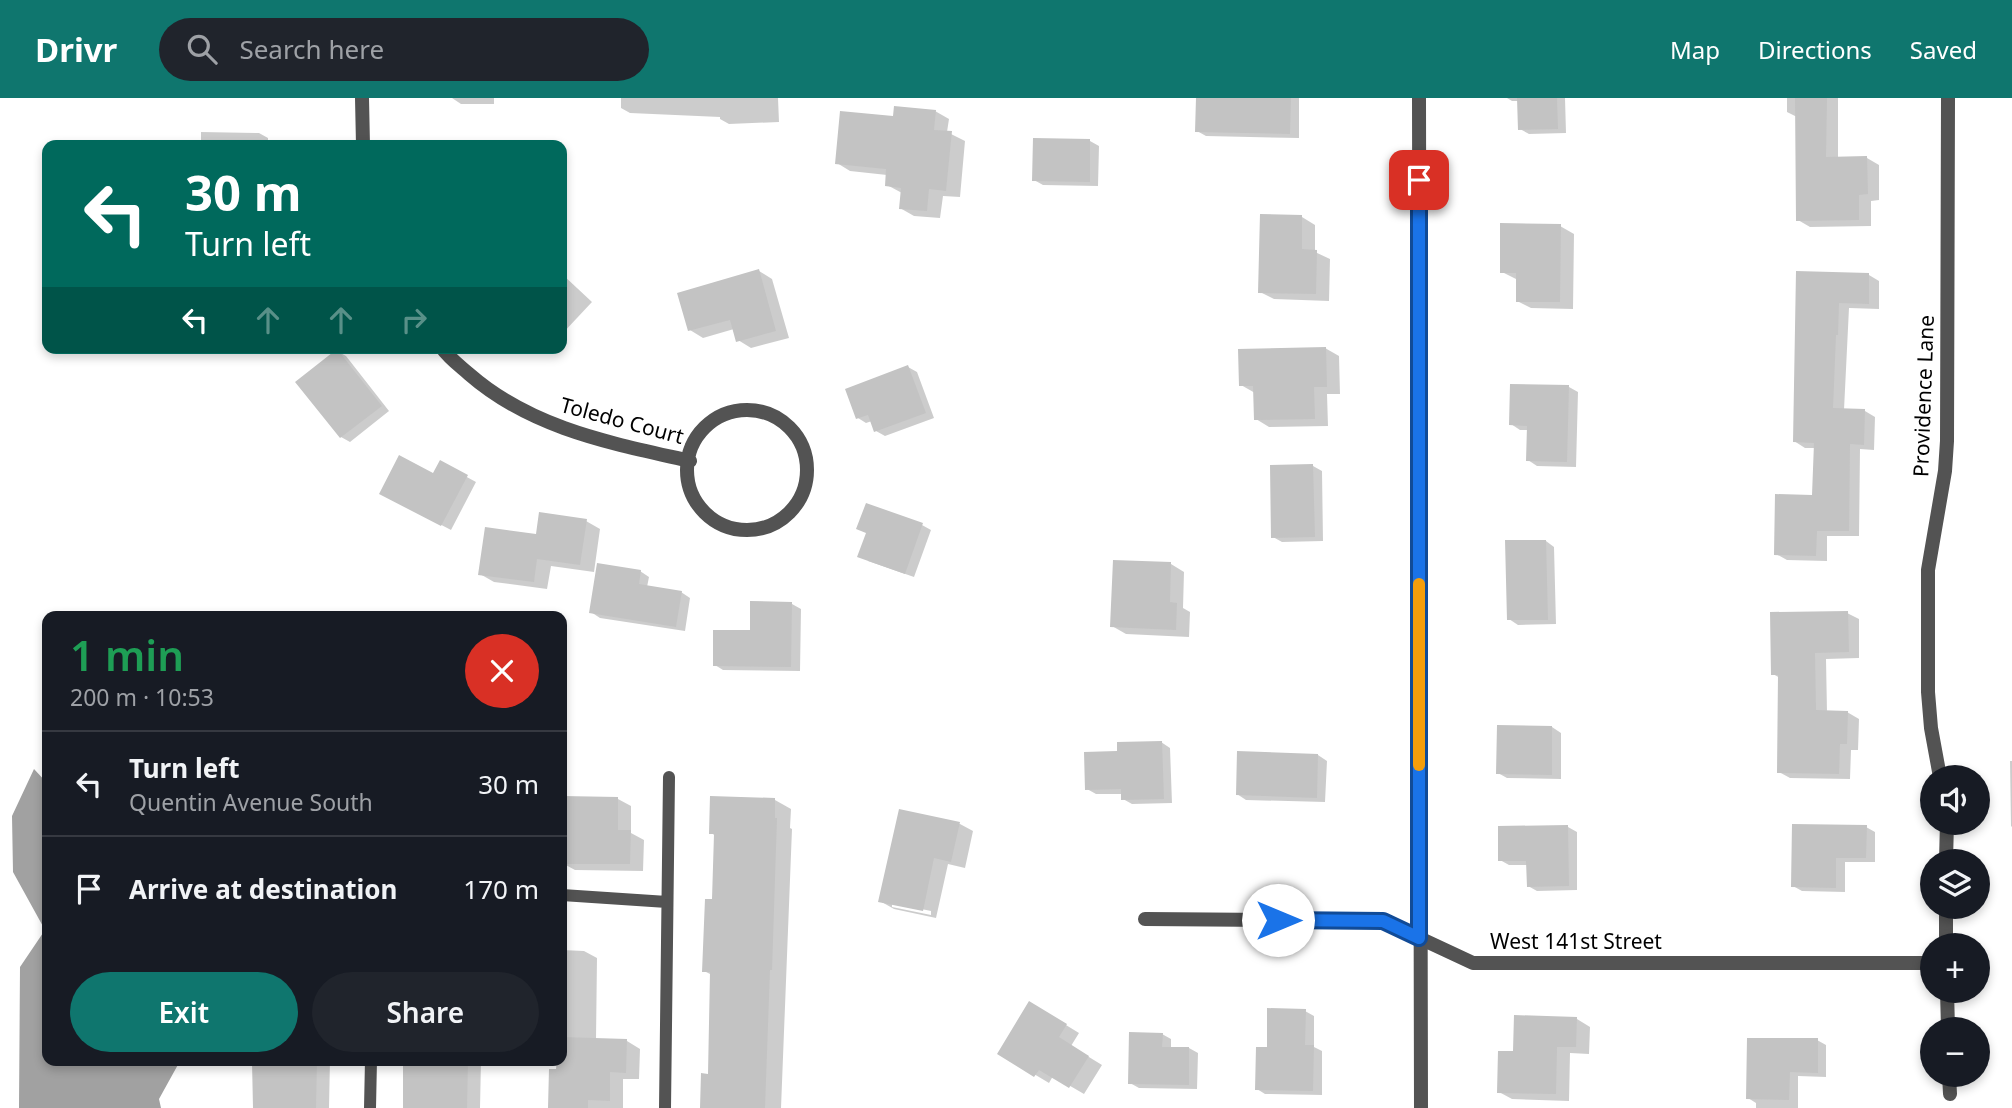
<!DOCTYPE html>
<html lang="en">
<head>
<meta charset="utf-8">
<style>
  :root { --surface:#171b24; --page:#20242c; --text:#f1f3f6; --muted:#9ea1a6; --line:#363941; --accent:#0f766e }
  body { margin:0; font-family:"Noto Sans",sans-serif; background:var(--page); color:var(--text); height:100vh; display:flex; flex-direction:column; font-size:26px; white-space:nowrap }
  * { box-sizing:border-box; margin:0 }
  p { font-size:23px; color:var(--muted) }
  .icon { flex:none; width:38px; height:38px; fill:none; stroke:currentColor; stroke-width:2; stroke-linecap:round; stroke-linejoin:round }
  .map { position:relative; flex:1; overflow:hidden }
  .side { position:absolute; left:42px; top:513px; width:525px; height:455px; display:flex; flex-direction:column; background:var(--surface); border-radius:14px; box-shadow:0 4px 10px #0003 }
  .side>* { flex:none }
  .hud { position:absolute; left:42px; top:42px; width:525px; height:214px; border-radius:14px; box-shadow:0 4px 10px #0003; background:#00695c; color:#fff; overflow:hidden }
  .fabs { position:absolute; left:1920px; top:667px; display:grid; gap:14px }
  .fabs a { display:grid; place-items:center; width:70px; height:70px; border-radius:50%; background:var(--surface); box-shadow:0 4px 10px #0003; font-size:35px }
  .pin { position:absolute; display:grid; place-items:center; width:60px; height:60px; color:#fff; margin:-30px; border-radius:14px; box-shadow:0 4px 10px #0006 }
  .me { position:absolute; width:77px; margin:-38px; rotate:90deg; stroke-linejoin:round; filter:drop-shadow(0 0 5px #0008) }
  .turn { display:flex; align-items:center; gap:24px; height:147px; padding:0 28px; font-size:32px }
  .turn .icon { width:91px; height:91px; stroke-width:2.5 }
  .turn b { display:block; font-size:49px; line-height:60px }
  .lanes { display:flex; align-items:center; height:66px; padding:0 28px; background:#0003; justify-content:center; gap:35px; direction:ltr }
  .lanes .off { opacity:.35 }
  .round { display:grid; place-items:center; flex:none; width:74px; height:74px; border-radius:37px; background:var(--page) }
  .head { display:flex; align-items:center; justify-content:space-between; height:119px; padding:0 28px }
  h1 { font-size:42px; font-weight:600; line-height:52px; color:#1e9e55 }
  .button { display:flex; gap:14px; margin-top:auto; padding:14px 28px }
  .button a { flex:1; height:80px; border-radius:42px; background:var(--accent); color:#fff; font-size:28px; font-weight:600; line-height:80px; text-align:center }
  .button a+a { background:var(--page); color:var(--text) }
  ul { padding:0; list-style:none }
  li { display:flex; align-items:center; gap:21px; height:105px; padding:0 28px; border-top:2px solid var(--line) }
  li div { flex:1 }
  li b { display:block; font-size:26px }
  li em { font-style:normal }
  header { display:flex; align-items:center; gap:42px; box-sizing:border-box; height:98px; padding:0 35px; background:var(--accent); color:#fff }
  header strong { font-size:33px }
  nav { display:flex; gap:38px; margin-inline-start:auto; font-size:24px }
  .search { width:490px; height:63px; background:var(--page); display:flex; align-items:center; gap:18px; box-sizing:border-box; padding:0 24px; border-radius:38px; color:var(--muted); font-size:26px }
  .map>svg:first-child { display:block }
  .water { fill:#a1a1a1 }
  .shadow { fill:#0003; fill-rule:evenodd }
  .building { fill:#c3c3c3 }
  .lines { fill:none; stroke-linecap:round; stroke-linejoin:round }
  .service { stroke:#535353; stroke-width:12 }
  .minor { stroke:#535353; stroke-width:14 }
  .route-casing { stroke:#114b97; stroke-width:18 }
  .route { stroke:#1a73e8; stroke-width:12 }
  .slow { stroke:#f59e0b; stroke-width:12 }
  .labels { text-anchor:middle; stroke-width:7; stroke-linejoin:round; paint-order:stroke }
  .street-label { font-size:21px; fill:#000; stroke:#fff }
</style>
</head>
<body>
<header>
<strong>Drivr</strong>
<div class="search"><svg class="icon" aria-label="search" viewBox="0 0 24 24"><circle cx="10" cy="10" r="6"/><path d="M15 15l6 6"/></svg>Search here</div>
<nav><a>Map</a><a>Directions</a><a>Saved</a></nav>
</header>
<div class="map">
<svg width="2012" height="1010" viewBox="0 0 2012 1010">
  <rect width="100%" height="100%" fill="#fff"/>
  <path class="water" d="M34 671 47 685V962L180 963 159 1001 161 1010H19L20 869 45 832 13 774 12 718Z"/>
  <path class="shadow" d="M452 0H494V6H461Z
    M621 0H778L779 24 729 26 720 21V19L630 15 621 10Z
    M1198 0H1299V40L1206 38 1197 33Z
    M1507 0H1565L1566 35 1529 36 1520 31 1519 3H1512Z
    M1787 0H1838V60H1867L1879 67V102L1871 103V128L1810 129 1798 122 1797 19 1787 14Z
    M935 13 949 21 947 34 965 43 960 99 943 98 940 120 914 118 900 110 902 95 887 87V77L850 73 837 65 894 20Z
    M201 34 259 35 268 40V47H201Z
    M1090 43 1099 48 1098 88 1043 87 1034 82Z
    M1302 119 1315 127V154L1330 161 1329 203 1274 201 1260 194Z
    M1560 128 1574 136 1573 211 1531 210 1517 203 1518 182 1502 174Z
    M759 173 772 181 789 240 751 250 738 242 734 231 703 240 690 232Z
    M1798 175 1869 177 1879 183V211L1849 210 1844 312 1865 313 1875 319 1874 352 1860 351 1859 438H1827V463L1787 462 1776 456 1814 398 1815 350H1805L1794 343Z
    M562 176 592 204 562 236Z
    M1325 250 1339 258 1340 296H1327L1328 328 1269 329 1256 321 1255 295 1241 287Z
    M337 253 346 258 389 313 350 344 341 339 298 285Z
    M908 269 917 274 934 320 885 338 876 333 872 323 866 325 858 320Z
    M1569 289 1578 294 1576 369 1537 368 1528 362 1529 332H1520L1511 326Z
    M441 365 476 384 451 432 390 400 434 377Z
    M1313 368 1322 373 1323 443 1282 444 1273 439Z
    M586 423 600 431 594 474 551 468 547 491 494 484 480 476 537 438Z
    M922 427 931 432 914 479 868 463Z
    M1546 443 1554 449 1556 526 1518 527 1509 521Z
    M1171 466 1184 474 1183 510 1190 514 1189 539 1126 536 1112 528Z
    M640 473 649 479 647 489 681 494 690 500 685 533 600 520 591 514Z
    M792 506 801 511 800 573 723 572 715 567Z
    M1847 515 1859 521V560L1826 561 1827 614H1847L1859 621 1858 652H1851L1850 681 1790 680 1779 674 1780 580 1773 576Z
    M1552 629 1561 635V681L1507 680 1498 675Z
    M1161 644 1170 650 1172 705 1132 706 1123 701V696H1096L1087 691 1119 654Z
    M1318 657 1327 663 1325 704 1246 702 1237 696Z
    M2010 663H2012V729L2011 728Z
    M562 700 618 701 631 708V735L644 742 643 773 575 772 562 765Z
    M775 702 791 711 790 730 792 731 781 1010H702L710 977 712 877 704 873 714 803 716 738 711 735Z
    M900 713 960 726 973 733 965 770 948 766 936 820 894 811 880 803ZM892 805 931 813V817L892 809Z
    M1568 729 1577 734V792L1537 793 1528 788V767H1509L1500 762Z
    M1866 729 1875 734V764H1845V794L1802 793 1793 788Z
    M562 852 584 853 597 860 596 942 627 943 640 951 639 981H623V1010H550L562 962Z
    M1030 905 1079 935 1071 948 1102 967 1084 996 1053 978 1049 985 999 955Z
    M1305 913 1314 918V949L1322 953V997L1265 996 1257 991 1268 950Z
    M1577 921 1590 929 1589 956 1570 955 1569 1003 1512 1001 1499 994 1515 955Z
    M1162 936 1171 941V950H1189L1198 955 1197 991 1139 990 1130 985Z
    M1817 942 1826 947V979L1798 978V1010H1756V1005L1748 1000Z
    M260 962H330L329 1010H254Z
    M412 962H481L480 1010H404Z"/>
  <path class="building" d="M1196 0H1291L1290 36 1195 34Z
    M1517 0H1557L1558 31 1518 32Z
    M1795 0H1827L1826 59 1867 58 1868 96 1859 97V122L1796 123Z
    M894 8 936 12 934 32 952 33 946 93 929 91 927 113 899 111 901 90 885 88 886 71 835 66 840 13 893 18Z
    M1033 40 1090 41V84L1032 83Z
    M1260 116 1302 117V151L1317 152 1316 196 1258 195Z
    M1500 125 1561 126 1560 204H1516V175H1500Z
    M759 171 776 233 736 244 730 222 688 233 677 195Z
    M1796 173 1869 175V206L1839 205 1838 237H1836L1833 310 1865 311 1864 347 1850 346 1849 433H1817L1816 458 1774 457 1775 396 1812 397 1814 345 1793 344Z
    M1326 249 1327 289H1314L1315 321 1254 322 1253 288H1239L1238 251Z
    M337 251 382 308 340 340 295 284Z
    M908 267 926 315 874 334 868 317 856 321 845 291Z
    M1510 286 1569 287 1567 364 1526 363 1527 328 1509 327Z
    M399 357 433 375 440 362 468 377 441 428 379 396Z
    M1313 366 1315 439 1271 440 1270 367Z
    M866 405 923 425 905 476 857 459 866 435 856 431Z
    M539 414 587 421 580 467 537 461 534 484 478 477 485 429 536 436Z
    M1505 442H1546L1548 522H1507Z
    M1113 462 1171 464 1170 504 1177 505 1176 532 1110 529Z
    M597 465 641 472 639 486 682 493 676 529 589 515Z
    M750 503 792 504 791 569 713 568V532H750Z
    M1848 513 1849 554 1815 555 1816 612 1848 613 1847 646H1840L1839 676 1777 675 1778 577H1771L1770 514Z
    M1497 627 1552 628V677L1496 676Z
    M1162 643 1164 701 1121 702V691L1085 692 1084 654 1117 653V644Z
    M1237 653 1318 656 1317 700 1236 697Z
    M562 698 618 699V732H631L630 766H562Z
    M710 698 775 700V720H777L772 872H770L765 1010H700L701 975 708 976 710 874H702L705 801H712L714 736H709Z
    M899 711 960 724 951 764 934 760 923 813 878 804Z
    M1792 726 1867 727 1866 760H1836V790L1791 789Z
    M1568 727 1569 788 1527 789 1526 763H1498V728Z
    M1029 903 1067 926 1059 939 1089 958 1069 990 1039 972 1034 979 997 956Z
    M1267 910 1306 911 1305 947H1314L1313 993 1255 992 1256 949H1267Z
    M1514 917 1577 919 1576 949H1557L1556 996 1497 995 1498 953H1513Z
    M1129 934 1163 935 1162 949H1189V987L1128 986Z
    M562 939 627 941 626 975 610 974V1003L588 1002V1010H548L549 971H556L557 962H562Z
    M1747 940H1818V975L1790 974 1789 1002 1746 1001Z
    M259 962H317L316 1010H253L252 964Z
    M410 962H468L467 1010H403V967H410Z"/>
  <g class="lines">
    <path class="service" d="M562 797 667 804
      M370 1010 371 962
      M665 1010 669 679"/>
    <path class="minor" d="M362 0 363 47
      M1419 0 1421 1010
      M442 250C449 260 460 268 469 276 532 331 611 345 690 363
      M687 372a60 60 0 1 1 120 0a60 60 0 1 1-120 0Z
      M1940 679 1931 630 1928 594V472L1945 373 1947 343 1948 0
      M1946 763 1947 724
      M1145 821 1383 823 1473 865H1932
      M1946 847V808
      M1947 892 1948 931
      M1949 976 1950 996"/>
  </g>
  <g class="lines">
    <defs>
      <path id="route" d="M1278 822 1383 823 1419 840V82"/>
    </defs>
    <use href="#route" class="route-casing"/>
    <use href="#route" class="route"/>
    <path class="slow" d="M1419 486V667"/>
  </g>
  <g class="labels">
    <g class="street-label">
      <text transform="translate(1924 298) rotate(-88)" y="7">Providence Lane</text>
      <text transform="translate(622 323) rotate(15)" y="7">Toledo Court</text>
      <text x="1576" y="851">West 141st Street</text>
    </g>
  </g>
</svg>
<div class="fabs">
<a><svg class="icon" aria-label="sound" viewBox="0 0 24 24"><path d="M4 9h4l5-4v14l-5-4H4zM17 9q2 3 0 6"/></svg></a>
<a><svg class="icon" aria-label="layers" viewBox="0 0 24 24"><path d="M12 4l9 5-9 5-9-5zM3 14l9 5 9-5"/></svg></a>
<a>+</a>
<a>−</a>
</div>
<div class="pin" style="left:1419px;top:82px;background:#d93025"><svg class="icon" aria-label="arrive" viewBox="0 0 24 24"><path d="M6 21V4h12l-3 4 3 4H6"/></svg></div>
<svg class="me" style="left:1278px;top:822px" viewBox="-20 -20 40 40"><circle r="19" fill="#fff"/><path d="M0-13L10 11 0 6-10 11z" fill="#1a73e8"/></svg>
<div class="hud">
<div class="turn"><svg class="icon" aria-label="left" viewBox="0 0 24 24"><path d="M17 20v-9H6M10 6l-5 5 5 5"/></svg><div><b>30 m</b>Turn left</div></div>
<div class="lanes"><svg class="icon" aria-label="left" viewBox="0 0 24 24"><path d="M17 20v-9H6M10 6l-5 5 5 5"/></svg><svg class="icon off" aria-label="ahead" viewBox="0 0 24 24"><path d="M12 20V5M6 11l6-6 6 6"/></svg><svg class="icon off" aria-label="ahead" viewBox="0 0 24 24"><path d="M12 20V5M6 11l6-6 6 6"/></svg><svg class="icon off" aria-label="right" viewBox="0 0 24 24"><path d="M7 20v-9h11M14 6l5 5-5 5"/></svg></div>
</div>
<section class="side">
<div class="head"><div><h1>1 min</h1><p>200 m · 10:53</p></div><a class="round" style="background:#d93025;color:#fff"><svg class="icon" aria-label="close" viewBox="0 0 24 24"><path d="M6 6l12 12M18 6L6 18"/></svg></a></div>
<ul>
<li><svg class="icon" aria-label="left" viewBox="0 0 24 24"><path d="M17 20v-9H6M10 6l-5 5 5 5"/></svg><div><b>Turn left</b><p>Quentin Avenue South</p></div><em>30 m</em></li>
<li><svg class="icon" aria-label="arrive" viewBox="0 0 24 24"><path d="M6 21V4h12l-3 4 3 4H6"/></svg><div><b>Arrive at destination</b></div><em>170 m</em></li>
</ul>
<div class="button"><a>Exit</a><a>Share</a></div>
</section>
</div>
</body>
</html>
